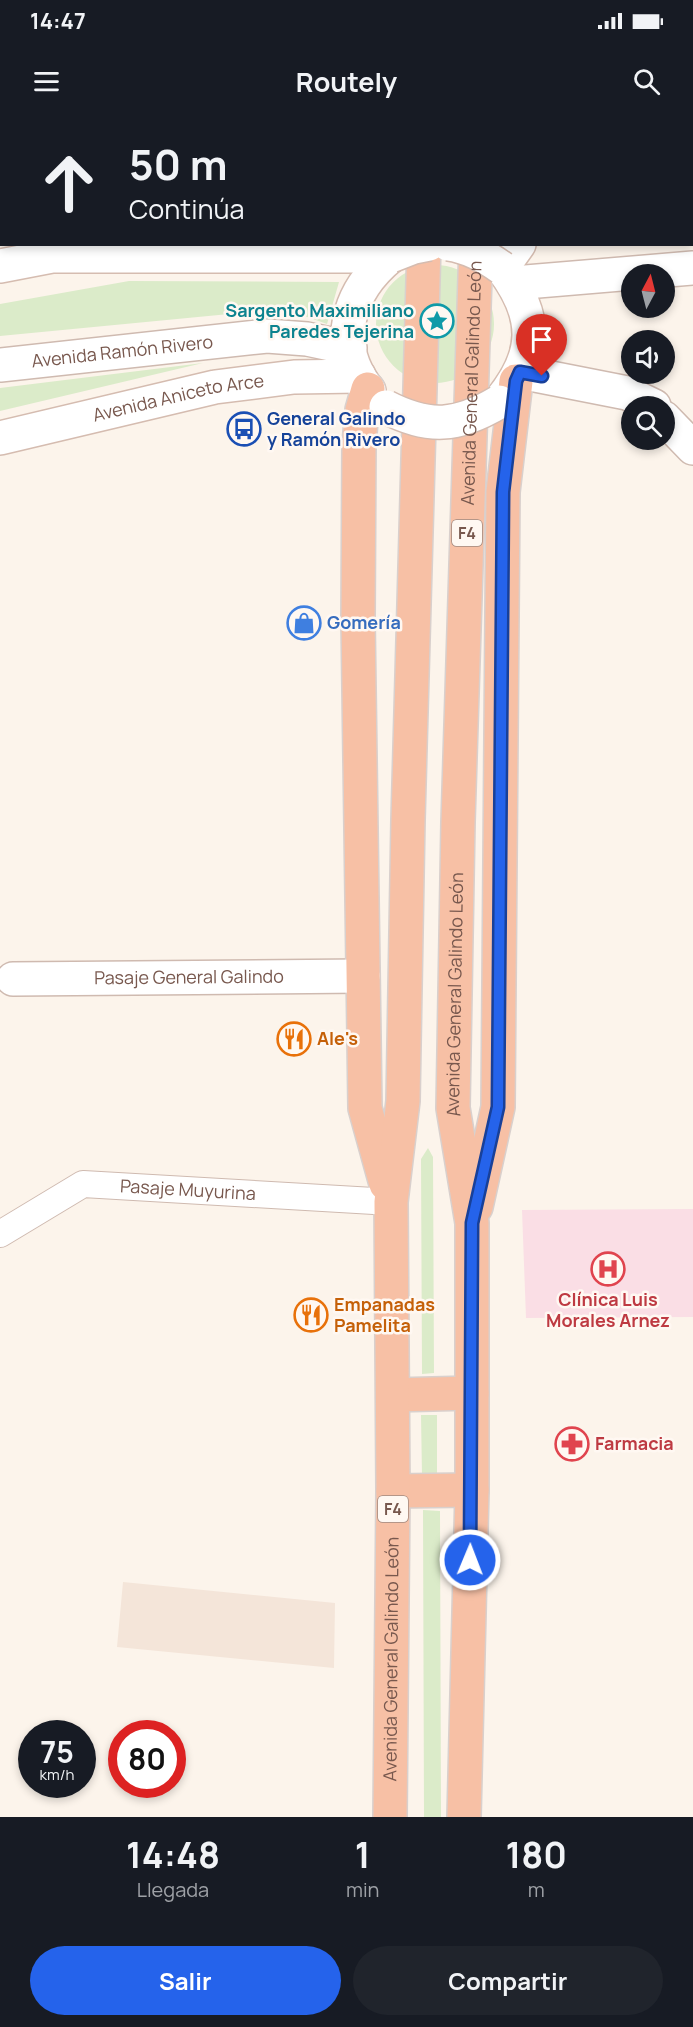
<!DOCTYPE html>
<html lang="es">
<head>
<meta charset="utf-8">
<style>
  :root { --surface:#171b24; --page:#20242c; --text:#f1f3f6; --muted:#9ea1a6; --accent:#2563eb }
  body { margin:0; font-family:Manrope,sans-serif; background:var(--page); color:var(--text); height:100vh; display:flex; flex-direction:column; font-size:22px; white-space:nowrap }
  * { box-sizing:border-box; margin:0 }
  p { font-size:20px; color:var(--muted) }
  .icon { flex:none; width:33px; height:33px; fill:none; stroke:currentColor; stroke-width:2; stroke-linecap:round; stroke-linejoin:round }
  .map { position:relative; height:1697px; overflow:hidden }
  .sheet { display:flex; flex-direction:column; background:var(--surface); flex:1 }
  .sheet>* { flex:none }
  .guide { position:absolute; left:0px; top:0px; width:693px; height:126px; box-shadow:0 3px 9px #0003; background:#171b24; color:var(--text); overflow:hidden }
  .needle { width:39px; rotate:7deg }
  .fabs { position:absolute; left:621px; top:144px; display:grid; gap:12px }
  .fabs a { display:grid; place-items:center; width:54px; height:54px; border-radius:50%; background:var(--surface); box-shadow:0 3px 9px #0003; font-size:30px }
  .speed { position:absolute; left:18px; top:1600px; display:flex; gap:12px; font-size:30px; font-weight:700; text-align:center }
  .speed>* { display:grid; place-content:center; width:78px; height:78px; border-radius:50%; background:var(--surface); box-shadow:0 3px 9px #0003; line-height:1 }
  .speed small { font-size:15px; font-weight:400 }
  .speed .limit { border:9px solid #d22; background:#fff; color:#111 }
  .pin { position:absolute; display:grid; place-items:center; width:51px; height:51px; color:#fff; margin:-62px -26px; border-radius:50% 50% 50% 0; rotate:-45deg; box-shadow:0 0 6px #0007 }
  .pin .icon { rotate:45deg }
  .me { position:absolute; width:66px; margin:-33px; rotate:1deg; stroke-linejoin:round; filter:drop-shadow(0 0 4px #0008) }
  .turn { display:flex; align-items:center; gap:21px; height:126px; padding:0 30px; font-size:27px }
  .turn .icon { width:78px; height:78px; stroke-width:2.5 }
  .turn b { display:block; font-size:42px; line-height:51px }
  .eta { display:flex; justify-content:space-evenly; align-items:center; height:102px; text-align:center }
  .eta b { font-size:36px; font-weight:700; line-height:42px }
  .cta { display:flex; gap:12px; margin-top:auto; padding:12px 30px }
  .cta a { flex:1; height:69px; border-radius:36px; background:var(--accent); color:#fff; font-size:24px; font-weight:700; line-height:69px; text-align:center }
  .cta a+a { background:var(--page); color:var(--text) }
  .status { display:flex; justify-content:space-between; align-items:center; height:42px; padding:0 30px; background:var(--surface); direction:ltr }
  .status svg { height:16px; fill:currentColor }
  header { display:flex; justify-content:space-between; align-items:center; height:78px; padding:0 30px; background:var(--surface); font-size:27px; font-weight:700 }
  .map>svg:first-child { display:block }
  .residential { fill:#f4e5d9 }
  .medical { fill:#fadee5 }
  .green { fill:#dbebc9 }
  .lines { fill:none; stroke-linecap:round; stroke-linejoin:round }
  .service-casing { stroke:#cfbab0; stroke-width:28 }
  .minor-casing { stroke:#cfbab0; stroke-width:36 }
  .tertiary-casing { stroke:#cfbab0; stroke-width:36 }
  .secondary-casing { stroke:#d5bcb0; stroke-width:36 }
  .trunk-casing { stroke:#d9d0cd; stroke-width:36 }
  .path { stroke:#d7b3a5; stroke-width:4; stroke-dasharray:1.5 4.5; stroke-linecap:butt }
  .service { stroke:#fff; stroke-width:26 }
  .minor { stroke:#fff; stroke-width:33 }
  .tertiary { stroke:#fff; stroke-width:33 }
  .secondary { stroke:#fff; stroke-width:33 }
  .trunk { stroke:#f7c0a5; stroke-width:33 }
  .secondary-bridge-casing { stroke:#d5bcb0; stroke-width:36; stroke-linecap:butt }
  .secondary-bridge { stroke:#fff; stroke-width:33 }
  .route-casing { stroke:#184099; stroke-width:15 }
  .route { stroke:#2563eb; stroke-width:10 }
  .labels { text-anchor:middle; stroke-width:5; stroke-linejoin:round; paint-order:stroke }
  .shield { fill:#fff8f2; stroke:#a0887f; stroke-width:1.5 }
  .shield-label { font-size:16px; font-weight:bold; fill:#78584e }
  .culture-label { font-size:18px; font-weight:bold; fill:#0d838f; stroke:#fff8f2; text-anchor:end }
  .street-label { font-size:18px; fill:#78584e; stroke:#fff8f2 }
  .transit-label { font-size:18px; font-weight:bold; fill:#164399; stroke:#fff8f2; text-anchor:start }
  .shop-label { font-size:18px; font-weight:bold; fill:#366cbe; stroke:#fff8f2; text-anchor:start }
  .food-label { font-size:18px; font-weight:bold; fill:#c56008; stroke:#fff8f2; text-anchor:start }
  .health-label { font-size:18px; font-weight:bold; fill:#be3a42; stroke:#fff8f2 }
</style>
</head>
<body>
<div class="status"><b>14:47</b><svg viewBox="0 0 49 12"><path d="M0 12V9h3v3zM5 12V6h3v6zM10 12V3h3v9zM15 12V0h3v12zM26 1h20v11H26zM47 4h2v5h-2z"/></svg></div>
<header><svg class="icon" aria-label="menu" viewBox="0 0 24 24"><path d="M4 6h16M4 12h16M4 18h16"/></svg>Routely<svg class="icon" aria-label="search" viewBox="0 0 24 24"><circle cx="10" cy="10" r="6"/><path d="M15 15l6 6"/></svg></header>
<div class="map">
<svg width="693" height="1697" viewBox="0 0 693 1697">
  <rect width="100%" height="100%" fill="#fcf4eb"/>
  <path class="residential" d="M123 1462 335 1483 334 1548 117 1527Z"/>
  <path class="medical" d="M693 1089V1197L526 1198 522 1090Z"/>
  <path class="green" d="M376 204a59 59 0 1 1 118 0a59 59 0 1 1-118 0Z
    M129 161 339 162 327 204 296 193 250 192 0 216V184Z
    M203 243 0 291V268Z
    M428 1028 433 1037 434 1253 422 1254 421 1039Z
    M421 1295H437V1356H422Z
    M423 1390 440 1391 441 1697H424Z"/>
  <g class="lines">
    <defs>
      <g id="service">
        <path id="s1" d="M0 1114 83 1064 391 1082"/>
      </g>
      <g id="minor">
        <path d="M514 163 693 148"/>
        <path d="M520 252 627 273 654 286"/>
        <path d="M664 298 693 328"/>
        <path id="s2" d="M13 859 363 856"/>
      </g>
      <g id="tertiary">
        <path id="s3" d="M0 245 267 216 307 219 350 228"/>
      </g>
      <g id="secondary">
        <path d="M337 2 338 0"/>
        <path d="M532 2V0"/>
        <path d="M0 146 52 136H391"/>
        <path d="M369 271C331 224 348 171 391 136"/>
        <path d="M499 282C538 235 539 197 502 148L519 124"/>
        <path id="s4" d="M0 318 215 267 294 257 359 256"/>
      </g>
      <g id="trunk">
        <path d="M436 2V0"/>
        <path d="M480 2V0"/>
        <path d="M368 269 362 290 359 324 358 499 365 988 386 1064"/>
        <path d="M476 1087 498 987 503 372 516 261"/>
        <path d="M393 1275 472 1273"/>
        <path d="M393 1371 472 1370"/>
        <path id="s5" d="M390 1697 393 1371 391 1082 403 981 408 700 424 124"/>
        <path id="s6" d="M464 1697 472 1370V1103L453 988 458 702 476 124"/>
      </g>
    </defs>
    <use href="#service" class="service-casing"/>
    <use href="#minor" class="minor-casing"/>
    <use href="#tertiary" class="tertiary-casing"/>
    <use href="#secondary" class="secondary-casing"/>
    <use href="#trunk" class="trunk-casing"/>
    <path class="path" d="M692 98 693 96"/>
    <use href="#service" class="service"/>
    <use href="#minor" class="minor"/>
    <use href="#tertiary" class="tertiary"/>
    <use href="#secondary" class="secondary"/>
    <use href="#trunk" class="trunk"/>
    <defs>
      <path id="secondary-bridge" d="M448 124C469 127 485 136 502 148
        M391 136 414 127 429 124
        M386 287C429 309 457 307 499 282"/>
    </defs>
    <use href="#secondary-bridge" class="secondary-bridge-casing"/>
    <use href="#secondary-bridge" class="secondary-bridge"/>
  </g>
  <g class="lines">
    <defs>
      <path id="route" d="M470 1440 472 1103 498 987 503 372 516 261 520 252 542 256"/>
    </defs>
    <use href="#route" class="route-casing"/>
    <use href="#route" class="route"/>
  </g>
  <defs>
    <symbol id="sight-ring" viewBox="-11 -11 22 22"><circle r="9.5" fill="#fff8f2" stroke="#0f9aa8" stroke-width="1.5"/><path d="M0-6L1.8-2.2L6-1.7L2.9 1.2L3.7 5.4L0 3.3L-3.7 5.4L-2.9 1.2L-6-1.7L-1.8-2.2Z" fill="#0f9aa8"/></symbol>
    <symbol id="bus-ring" viewBox="-11 -11 22 22"><circle r="9.5" fill="#fff8f2" stroke="#1a4fb4" stroke-width="1.5"/><path d="M-5-6H5V4H4V6H2V4H-2V6H-4V4H-5ZM-3.5-4V0h7V-4ZM-3.5 1.2v1.5H-2V1.2ZM2 1.2v1.5H3.5V1.2Z" fill="#1a4fb4"/></symbol>
    <symbol id="shop-ring" viewBox="-11 -11 22 22"><circle r="9.5" fill="#fff8f2" stroke="#3f7fe0" stroke-width="1.5"/><path d="M-5-2.5h2.3a2.7 3.5 0 0 1 5.4 0H5L5.5 6h-11ZM-1.5-2.5h3a1.5 2.3 0 0 0-3 0Z" fill="#3f7fe0"/></symbol>
    <symbol id="restaurant-ring" viewBox="-11 -11 22 22"><circle r="9.5" fill="#fff8f2" stroke="#e8710a" stroke-width="1.5"/><path d="M-5-6h1v4h1v-4h1v4h1v-4h1v5L-1.5 .5V6h-2V.5L-5-1ZM5-6V6H3V1.5H1.5Q1.5-4 5-6Z" fill="#e8710a"/></symbol>
    <symbol id="hospital-ring" viewBox="-11 -11 22 22"><circle r="9.5" fill="#fff8f2" stroke="#e0444e" stroke-width="1.5"/><path d="M-5-5h3v3.5h4V-5h3V5h-3V1.5h-4V5h-3Z" fill="#e0444e"/></symbol>
    <symbol id="pharmacy-ring" viewBox="-11 -11 22 22"><circle r="9.5" fill="#fff8f2" stroke="#e0444e" stroke-width="1.5"/><path d="M-2-6h4v4h4v4h-4v4h-4v-4h-4v-4h4Z" fill="#e0444e"/></symbol>
  </defs>
  <g fill-rule="evenodd">
    <use href="#sight-ring" x="418" y="182" width="38" height="38"/>
    <use href="#bus-ring" x="225" y="290" width="38" height="38"/>
    <use href="#shop-ring" x="285" y="484" width="38" height="38"/>
    <use href="#restaurant-ring" x="275" y="900" width="38" height="38"/>
    <use href="#hospital-ring" x="589" y="1130" width="38" height="38"/>
    <use href="#restaurant-ring" x="292" y="1176" width="38" height="38"/>
    <use href="#pharmacy-ring" x="553" y="1305" width="38" height="38"/>
  </g>
  <g class="labels">
    <g class="shield">
      <rect x="452" y="400" width="30" height="26" rx="4.5"/>
      <rect x="378" y="1376" width="30" height="26" rx="4.5"/>
    </g>
    <g class="shield-label">
      <text x="467" y="419">F4</text>
      <text x="393" y="1395">F4</text>
    </g>
    <g class="culture-label">
      <text x="414" y="197">Sargento Maximiliano<tspan x="414" dy="21">Paredes Tejerina</tspan></text>
    </g>
    <g class="street-label">
      <text dy="6" stroke="none"><textPath href="#s3" startOffset="123">Avenida Ramón Rivero</textPath></text>
      <text dy="6" stroke="none"><textPath href="#s6" startOffset="1436">Avenida General Galindo León</textPath></text>
      <text dy="6" stroke="none"><textPath href="#s4" startOffset="183">Avenida Aniceto Arce</textPath></text>
      <text dy="6" stroke="none"><textPath href="#s2" startOffset="176">Pasaje General Galindo</textPath></text>
      <text dy="6" stroke="none"><textPath href="#s6" startOffset="824">Avenida General Galindo León</textPath></text>
      <text dy="6" stroke="none"><textPath href="#s1" startOffset="202">Pasaje Muyurina</textPath></text>
      <text dy="6" stroke="none"><textPath href="#s5" startOffset="158">Avenida General Galindo León</textPath></text>
    </g>
    <g class="transit-label">
      <text x="267" y="305">General Galindo<tspan x="267" dy="21">y Ramón Rivero</tspan></text>
    </g>
    <g class="shop-label">
      <text x="327" y="509">Gomería</text>
    </g>
    <g class="food-label">
      <text x="317" y="925">Ale's</text>
      <text x="334" y="1191">Empanadas<tspan x="334" dy="21">Pamelita</tspan></text>
    </g>
    <g class="health-label">
      <text x="608" y="1186">Clínica Luis<tspan x="608" dy="21">Morales Arnez</tspan></text>
      <text x="595" y="1330" text-anchor="start">Farmacia</text>
    </g>
  </g>
</svg>
<div class="fabs">
<a><svg class="needle" viewBox="-14 -14 28 28"><path d="M0-13l5 13h-10z" fill="#e53935"/><path d="M0 13l5-13h-10z" fill="#9ea1a6"/></svg></a>
<a><svg class="icon" aria-label="sound" viewBox="0 0 24 24"><path d="M4 9h4l5-4v14l-5-4H4zM17 9q2 3 0 6"/></svg></a>
<a><svg class="icon" aria-label="search" viewBox="0 0 24 24"><circle cx="10" cy="10" r="6"/><path d="M15 15l6 6"/></svg></a>
</div>
<div class="speed"><div>75<small>km/h</small></div><div class="limit">80</div></div>
<div class="pin" style="left:542px;top:256px;background:#d93025"><svg class="icon" aria-label="arrive" viewBox="0 0 24 24"><path d="M6 21V4h12l-3 4 3 4H6"/></svg></div>
<svg class="me" style="left:470px;top:1440px" viewBox="-20 -20 40 40"><circle r="17" fill="#2563eb" stroke="#fff" stroke-width="3"/><path d="M0-11L8 9 0 5-8 9z" fill="#fff"/></svg>
<div class="guide">
<div class="turn"><svg class="icon" aria-label="ahead" viewBox="0 0 24 24"><path d="M12 20V5M6 11l6-6 6 6"/></svg><div><b>50 m</b>Continúa</div></div>
</div>
</div>
<section class="sheet">
<div class="eta">
<div><b>14:48</b><p>Llegada</p></div>
<div><b>1</b><p>min</p></div>
<div><b>180</b><p>m</p></div>
</div>
<div class="cta"><a>Salir</a><a>Compartir</a></div>
</section>
</body>
</html>
